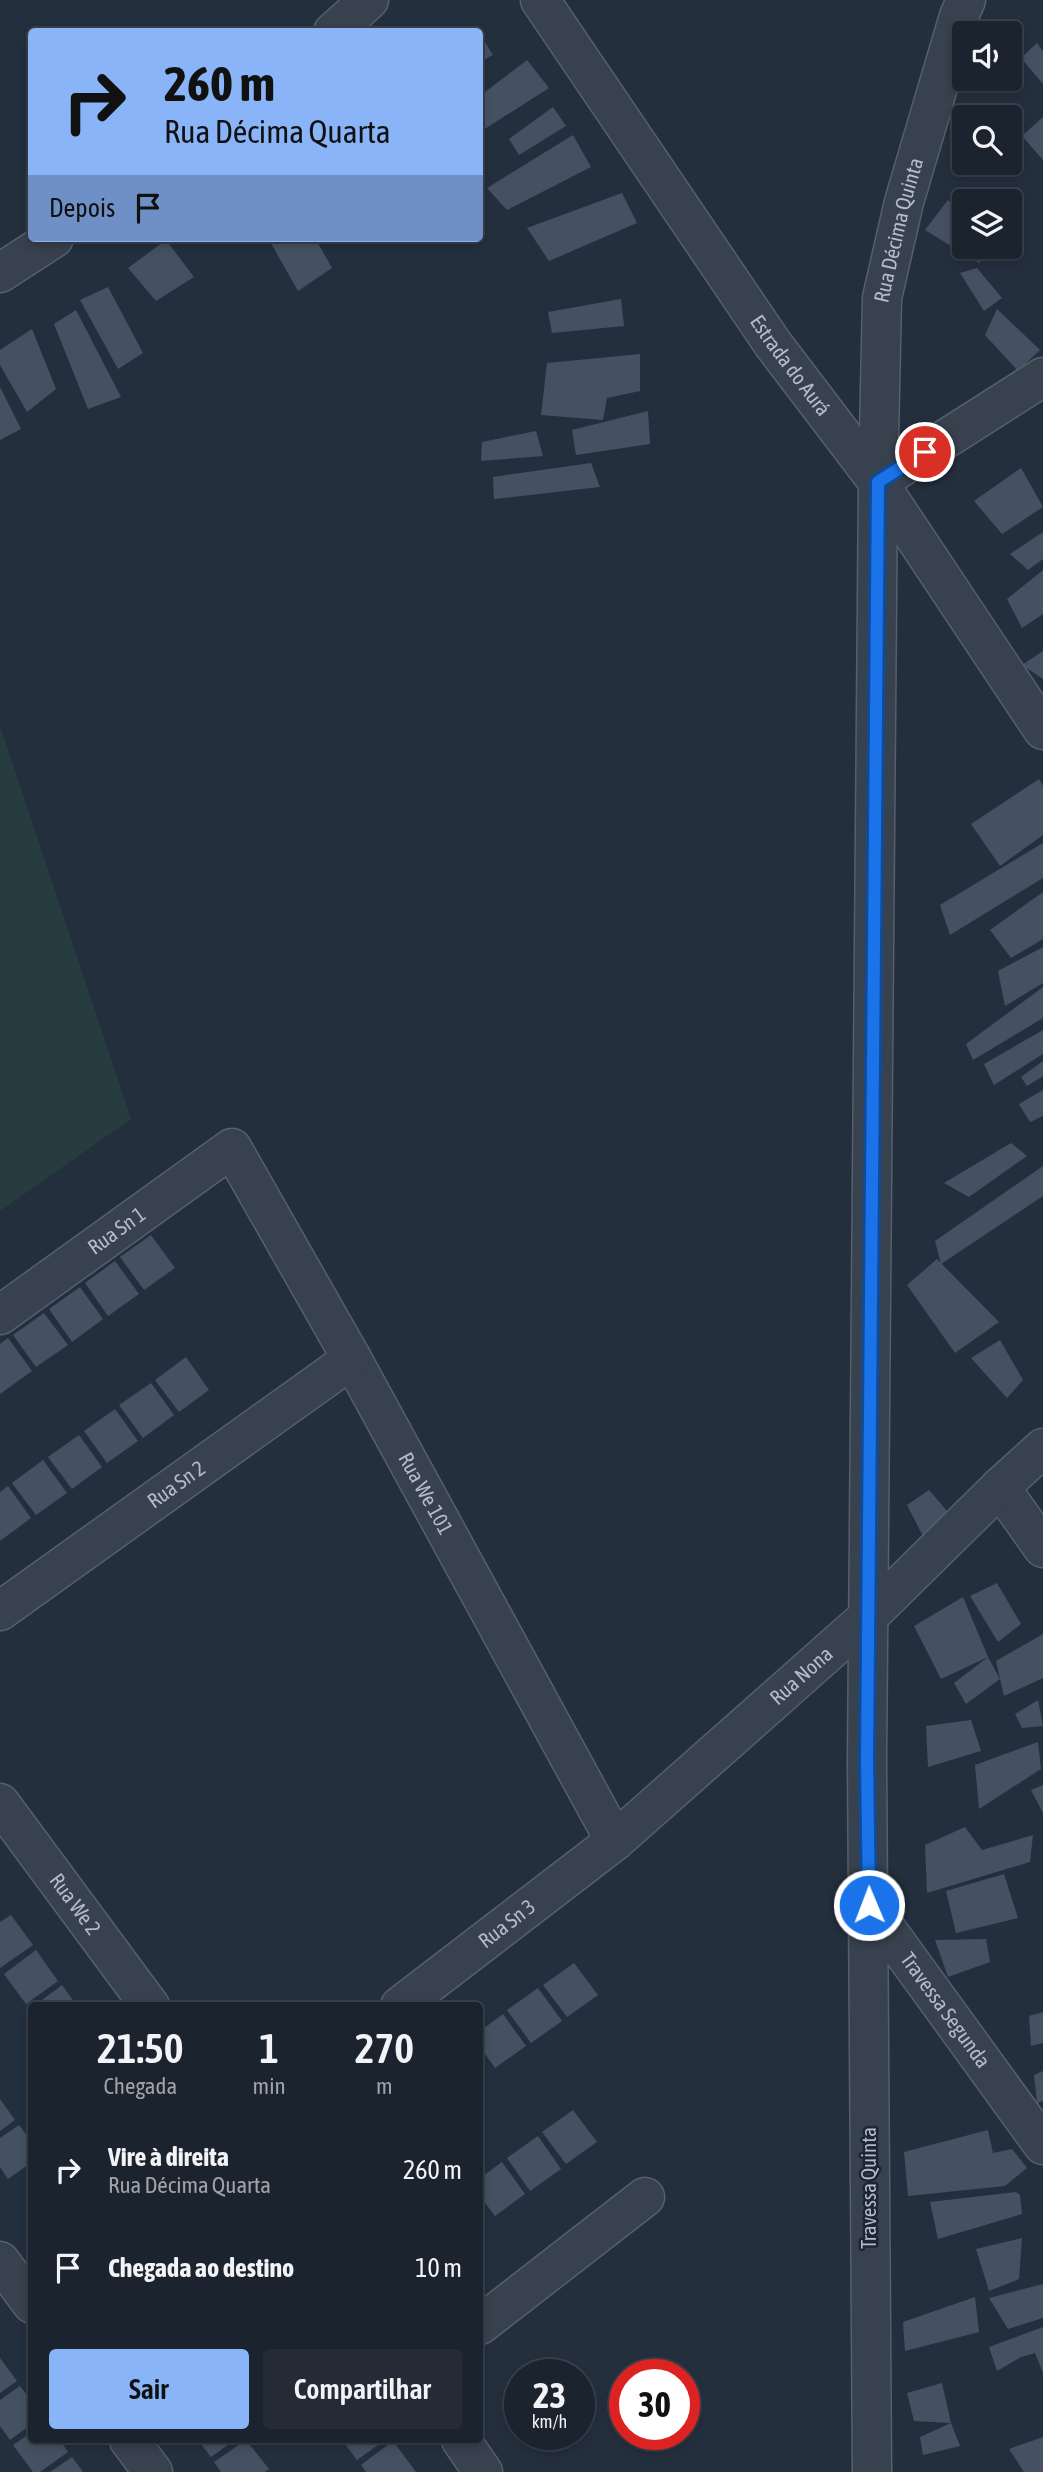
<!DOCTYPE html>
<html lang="pt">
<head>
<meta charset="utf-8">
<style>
  :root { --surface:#1b232e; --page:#242b36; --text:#f1f3f6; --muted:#a0a4aa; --line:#39404a; --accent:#8ab4f8 }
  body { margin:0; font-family:"Asap Condensed",sans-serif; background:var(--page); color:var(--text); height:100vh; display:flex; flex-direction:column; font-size:26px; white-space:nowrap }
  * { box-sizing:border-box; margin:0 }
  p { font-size:23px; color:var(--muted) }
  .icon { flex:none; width:38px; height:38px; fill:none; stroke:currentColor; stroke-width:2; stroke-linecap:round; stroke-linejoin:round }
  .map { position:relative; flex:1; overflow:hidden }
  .sheet { position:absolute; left:28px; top:2002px; width:455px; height:441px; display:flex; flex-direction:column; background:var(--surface); border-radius:7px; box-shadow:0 4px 10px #0003,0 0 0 2px var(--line) }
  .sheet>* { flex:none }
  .top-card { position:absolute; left:28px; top:28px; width:455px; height:214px; border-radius:7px; box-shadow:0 4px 10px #0003,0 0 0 2px var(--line); background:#8ab4f8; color:#111; overflow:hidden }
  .tools { position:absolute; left:952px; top:21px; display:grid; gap:14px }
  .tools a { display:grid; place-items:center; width:70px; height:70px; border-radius:7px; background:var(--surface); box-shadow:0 4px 10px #0003,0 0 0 2px var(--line); font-size:35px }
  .speed { position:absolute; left:504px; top:2359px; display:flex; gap:14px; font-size:35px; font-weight:700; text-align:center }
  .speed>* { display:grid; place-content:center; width:91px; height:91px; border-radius:50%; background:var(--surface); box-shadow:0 4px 10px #0003,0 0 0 2px var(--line); line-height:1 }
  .speed small { font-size:18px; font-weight:400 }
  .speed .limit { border:10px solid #d22; background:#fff; color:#111 }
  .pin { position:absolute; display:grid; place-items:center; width:60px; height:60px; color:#fff; margin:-30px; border:4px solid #fff; border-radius:50%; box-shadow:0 2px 7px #0007 }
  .me { position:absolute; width:77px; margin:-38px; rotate:359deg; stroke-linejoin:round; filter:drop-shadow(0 0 5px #0008) }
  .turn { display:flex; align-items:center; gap:24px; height:147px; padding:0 21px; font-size:32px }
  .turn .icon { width:91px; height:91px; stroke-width:2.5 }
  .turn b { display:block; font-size:49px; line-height:60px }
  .then { display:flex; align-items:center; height:66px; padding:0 21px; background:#0003; gap:14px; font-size:26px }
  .eta { display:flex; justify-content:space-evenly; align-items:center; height:119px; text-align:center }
  .eta b { font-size:42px; font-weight:600; line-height:49px }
  .action { display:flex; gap:14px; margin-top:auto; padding:14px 21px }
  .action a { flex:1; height:80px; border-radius:7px; background:var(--accent); color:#111; font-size:28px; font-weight:600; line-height:80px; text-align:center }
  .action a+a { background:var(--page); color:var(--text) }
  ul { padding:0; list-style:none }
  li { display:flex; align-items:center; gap:21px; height:98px; padding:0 21px }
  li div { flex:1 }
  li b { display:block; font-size:26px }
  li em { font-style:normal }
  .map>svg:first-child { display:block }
  .green { fill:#263c3f }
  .building { fill:#455162 }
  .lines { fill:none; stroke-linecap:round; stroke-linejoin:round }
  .minor-casing { stroke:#565f6c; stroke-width:41 }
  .tertiary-casing { stroke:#565f6c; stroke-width:41 }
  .minor { stroke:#38414e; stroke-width:38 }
  .tertiary { stroke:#38414e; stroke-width:38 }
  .route-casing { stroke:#114b97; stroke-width:18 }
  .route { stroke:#1a73e8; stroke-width:12 }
  .labels { text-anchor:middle; stroke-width:5; stroke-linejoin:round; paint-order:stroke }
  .street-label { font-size:21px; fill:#b4bcc9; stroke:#1d2633 }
</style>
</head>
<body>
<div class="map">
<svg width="1043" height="2472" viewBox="0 0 1043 2472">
  <rect width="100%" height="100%" fill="#242f3e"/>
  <path class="green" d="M0 726 131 1119 0 1211Z"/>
  <path class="building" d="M480 34 493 55 480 62Z
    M1037 43 1043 51V84L1021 58Z
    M527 60 549 88 480 132V96Z
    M553 107 566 126 519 155 509 139Z
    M1043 117V160L1022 136Z
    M573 135 591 167 507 210 487 188Z
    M622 193 637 223 549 261 527 228Z
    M948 200 964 215V247H993L979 263 925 230Z
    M268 238H315L332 268 298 291Z
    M166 240 194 277 156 301 128 268Z
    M977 268 1002 298 984 311 960 273Z
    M108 287 143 353 118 369 80 300Z
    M621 299 624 326 552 333 548 312Z
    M997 309 1040 350 1018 371 985 335Z
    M76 310 121 397 88 409 54 324Z
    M32 329 56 389 27 412 0 365V350Z
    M640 354V391L607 398 603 420 541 415 547 363Z
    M0 387 21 429 0 440Z
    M648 411 650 444 576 455 572 430Z
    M536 431 543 456 481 461 482 442Z
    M591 463 600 487 494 499 493 477Z
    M1021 468 1043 507 1002 534 974 501Z
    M1043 532V559L1028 570 1010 554Z
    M1043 570V614L1022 628 1007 599Z
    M1043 651V679L1022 665Z
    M1039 779 1043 786V835L1000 866 971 824Z
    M1043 843V878L950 935 940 905Z
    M1043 892V939L1011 958 990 930Z
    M1043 947V983L1005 1006 998 971Z
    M1043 987V1018L973 1060 966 1044Z
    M1043 1030V1054L994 1085 984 1064Z
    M1043 1061V1076L1027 1086 1021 1077Z
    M1043 1090V1116L1030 1122 1019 1104Z
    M1011 1143 1027 1156 969 1197 944 1183Z
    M1043 1166V1196L941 1264 935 1241Z
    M151 1235 175 1268 144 1290 120 1257Z
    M937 1259 999 1322 955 1353 907 1285Z
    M115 1261 139 1294 108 1316 85 1283Z
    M80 1287 103 1319 72 1342 49 1309Z
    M44 1313 68 1345 36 1367 13 1335Z
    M8 1338 32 1371 0 1394V1344Z
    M1000 1340 1023 1380 1007 1398 971 1358Z
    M186 1357 209 1390 179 1412 155 1380Z
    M151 1383 174 1415 143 1438 119 1405Z
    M115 1409 138 1441 107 1463 84 1431Z
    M79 1435 102 1467 72 1489 48 1457Z
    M43 1460 67 1493 36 1515 12 1483Z
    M8 1486 31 1518 0 1541V1492Z
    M929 1490 954 1519 927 1544 907 1505Z
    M997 1583 1021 1624 998 1642 970 1596Z
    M963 1597 988 1657 941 1679 914 1626Z
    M1043 1634V1678L1004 1696 996 1661Z
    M988 1657 1000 1679 966 1704 954 1683Z
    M1038 1700 1043 1726 1022 1728 1015 1714Z
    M971 1720 981 1751 928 1767 926 1726Z
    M1038 1742 1041 1769 979 1809 975 1765Z
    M1043 1785V1813L1031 1790Z
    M965 1827 982 1850 1033 1835 1030 1862 927 1893 925 1845Z
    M1004 1874 1018 1918 956 1933 946 1891Z
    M11 1915 33 1945 0 1968V1922Z
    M986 1939 990 1962 948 1977 935 1940Z
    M36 1950 58 1981 26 2004 4 1974Z
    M574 1963 598 1995 567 2017 543 1985Z
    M62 1985 77 2006H34Z
    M538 1988 562 2021 531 2043 507 2010Z
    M1043 2012V2043L1031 2046 1029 2016Z
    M503 2014 526 2046 495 2068 480 2047V2031Z
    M1043 2071V2101L1037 2103 1034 2075Z
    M0 2099 15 2120 0 2131Z
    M573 2110 597 2142 566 2164 542 2132Z
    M19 2125 32 2142V2162L8 2179 0 2167V2138Z
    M988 2130 993 2153 1012 2149 1027 2168 1005 2186 908 2196 904 2152Z
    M538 2136 561 2169 530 2191 507 2158Z
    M502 2162 525 2194 495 2216 480 2196V2178Z
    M1016 2192 1020 2195 1022 2214 938 2239 930 2202Z
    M1022 2238 1019 2279 989 2291 976 2249Z
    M1043 2284V2318L1008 2329 989 2298Z
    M975 2297 979 2332 905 2351 903 2322Z
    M1043 2327V2373L1035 2353 1021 2357 997 2371 989 2347Z
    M0 2358 17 2381 0 2393Z
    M942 2383 951 2423 914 2421 907 2393Z
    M20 2386 32 2402V2424L10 2440 0 2426V2400Z
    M951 2423 960 2446 923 2455 920 2437Z
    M32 2432V2440H60L68 2452 40 2472H33L13 2445Z
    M1043 2437V2472H1024L1009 2449Z
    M198 2440H235L211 2457Z
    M246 2440 269 2469 265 2472H221L214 2462Z
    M342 2440H385L357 2460Z
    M393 2441 416 2472H366L361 2465Z
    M72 2457 83 2472H50Z"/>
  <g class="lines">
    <defs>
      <g id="minor">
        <path d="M333 32 369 0"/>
        <path d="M0 273 54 238"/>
        <path d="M878 482 1043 377"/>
        <path id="s1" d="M0 1315 232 1148 352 1359 615 1841"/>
        <path d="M1000 1487 1043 1548"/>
        <path id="s2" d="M0 1611 352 1359"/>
        <path id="s3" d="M0 1803 150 2006"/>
        <path id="s4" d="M869 1905 1043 2145"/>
        <path id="s5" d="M400 2006 615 1841 869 1616 1000 1487 1043 1448"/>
        <path d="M0 2261 32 2304"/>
        <path d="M480 2325 645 2197"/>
        <path d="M129 2440 153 2472"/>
        <path d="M461 2440 483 2472"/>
        <path id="s6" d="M872 2472 867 1760 878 482 882 298 904 202 959 16 966 0"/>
      </g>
      <g id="tertiary">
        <path id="s7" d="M540 0 773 344 878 482 1043 730"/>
      </g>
    </defs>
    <use href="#minor" class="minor-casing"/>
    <use href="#tertiary" class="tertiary-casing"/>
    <use href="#minor" class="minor"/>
    <use href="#tertiary" class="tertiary"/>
  </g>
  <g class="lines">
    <defs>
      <path id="route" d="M869 1905 867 1760 878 482 925 452"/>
    </defs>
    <use href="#route" class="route-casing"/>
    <use href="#route" class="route"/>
  </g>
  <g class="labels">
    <g class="street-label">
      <text dy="7" stroke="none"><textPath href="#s6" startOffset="2244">Rua Décima Quinta</textPath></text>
      <text dy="7" stroke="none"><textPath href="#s7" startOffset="443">Estrada do Aurá</textPath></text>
      <text dy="7" stroke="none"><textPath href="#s1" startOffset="144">Rua Sn 1</textPath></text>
      <text dy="7" stroke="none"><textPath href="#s2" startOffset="217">Rua Sn 2</textPath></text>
      <text dy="7" stroke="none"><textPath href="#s1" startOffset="682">Rua We 101</textPath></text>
      <text dy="7" stroke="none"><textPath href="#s5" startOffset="520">Rua Nona</textPath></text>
      <text dy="7" stroke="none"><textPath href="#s3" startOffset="126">Rua We 2</textPath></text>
      <text dy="7" stroke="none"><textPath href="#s5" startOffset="135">Rua Sn 3</textPath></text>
      <text dy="7" stroke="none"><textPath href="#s4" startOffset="130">Travessa Segunda</textPath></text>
      <text transform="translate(869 2188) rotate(-90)" y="7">Travessa Quinta</text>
    </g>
  </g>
</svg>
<div class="tools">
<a><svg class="icon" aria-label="sound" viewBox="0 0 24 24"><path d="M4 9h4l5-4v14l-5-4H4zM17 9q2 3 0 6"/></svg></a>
<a><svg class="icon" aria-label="search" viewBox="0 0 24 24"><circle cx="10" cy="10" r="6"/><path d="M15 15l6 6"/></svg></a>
<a><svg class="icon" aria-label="layers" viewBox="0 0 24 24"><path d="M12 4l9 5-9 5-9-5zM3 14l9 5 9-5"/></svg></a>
</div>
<div class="speed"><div>23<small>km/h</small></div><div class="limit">30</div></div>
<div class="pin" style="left:925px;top:452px;background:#d93025"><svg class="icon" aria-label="arrive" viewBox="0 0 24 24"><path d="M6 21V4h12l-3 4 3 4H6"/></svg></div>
<svg class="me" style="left:869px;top:1905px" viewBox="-20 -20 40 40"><circle r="17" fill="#1a73e8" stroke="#fff" stroke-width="3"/><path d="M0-11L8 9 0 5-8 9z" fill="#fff"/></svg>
<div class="top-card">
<div class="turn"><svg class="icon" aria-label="right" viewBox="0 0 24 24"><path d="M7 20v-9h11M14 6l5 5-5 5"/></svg><div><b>260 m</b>Rua Décima Quarta</div></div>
<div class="then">Depois<svg class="icon" aria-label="arrive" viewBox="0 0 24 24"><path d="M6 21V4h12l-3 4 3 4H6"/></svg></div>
</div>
<section class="sheet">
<div class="eta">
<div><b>21:50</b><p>Chegada</p></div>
<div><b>1</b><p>min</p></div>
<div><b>270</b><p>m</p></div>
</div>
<ul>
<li><svg class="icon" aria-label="right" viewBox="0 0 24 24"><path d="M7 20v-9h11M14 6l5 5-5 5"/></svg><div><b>Vire à direita</b><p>Rua Décima Quarta</p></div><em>260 m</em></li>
<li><svg class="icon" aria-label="arrive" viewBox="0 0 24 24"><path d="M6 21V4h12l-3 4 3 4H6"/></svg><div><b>Chegada ao destino</b></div><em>10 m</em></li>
</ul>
<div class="action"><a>Sair</a><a>Compartilhar</a></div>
</section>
</div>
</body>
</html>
